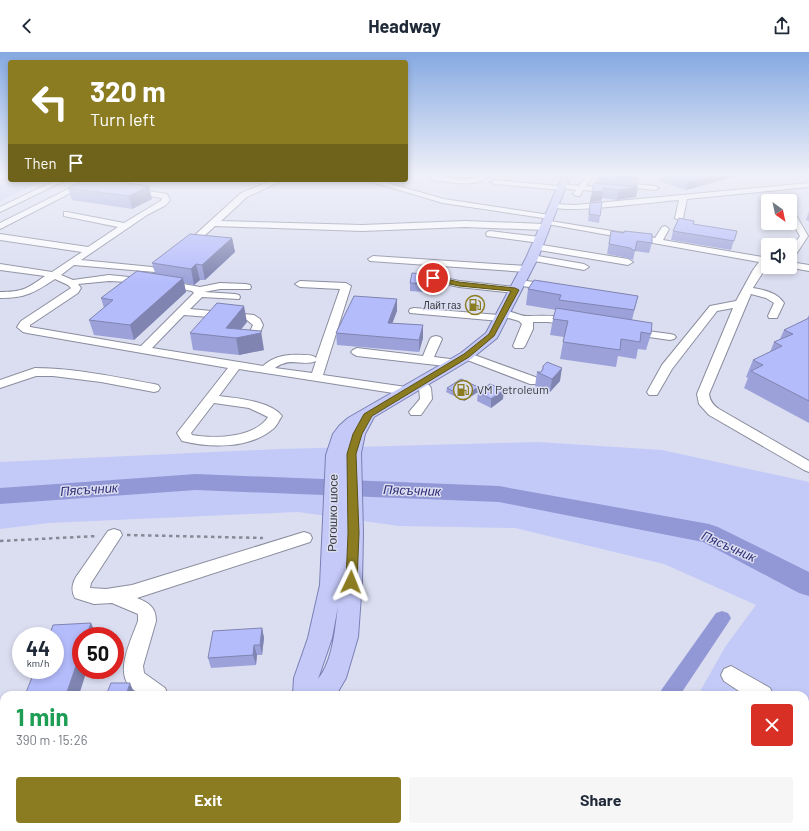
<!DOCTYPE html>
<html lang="en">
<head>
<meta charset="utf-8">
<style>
  :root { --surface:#fff; --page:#f6f6f7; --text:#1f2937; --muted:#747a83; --accent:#8b7c22 }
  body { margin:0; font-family:Barlow,sans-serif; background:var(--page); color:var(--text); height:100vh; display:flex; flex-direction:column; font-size:15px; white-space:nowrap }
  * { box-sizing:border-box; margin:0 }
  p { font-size:13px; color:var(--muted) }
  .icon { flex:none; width:22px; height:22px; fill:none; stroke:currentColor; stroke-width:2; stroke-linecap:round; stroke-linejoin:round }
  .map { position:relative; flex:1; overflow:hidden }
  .side { position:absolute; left:0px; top:639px; width:809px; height:140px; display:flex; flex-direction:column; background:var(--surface); border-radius:12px 12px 0 0; box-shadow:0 2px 6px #0003 }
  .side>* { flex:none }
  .banner { position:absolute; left:8px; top:8px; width:400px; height:122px; border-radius:4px; box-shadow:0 2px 6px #0003; background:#8b7c22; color:#fff; overflow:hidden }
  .needle { width:26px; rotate:147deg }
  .buttons { position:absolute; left:761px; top:142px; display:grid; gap:8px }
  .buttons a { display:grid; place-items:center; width:36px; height:36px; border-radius:4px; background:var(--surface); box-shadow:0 2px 6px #0003; font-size:20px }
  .speed { position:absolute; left:12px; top:575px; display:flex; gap:8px; font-size:20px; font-weight:700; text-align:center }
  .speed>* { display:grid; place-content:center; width:52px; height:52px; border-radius:50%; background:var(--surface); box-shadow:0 2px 6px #0003; line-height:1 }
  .speed small { font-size:10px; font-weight:400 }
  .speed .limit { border:6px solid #d22; background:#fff; color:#111 }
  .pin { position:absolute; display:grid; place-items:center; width:34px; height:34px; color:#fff; margin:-17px; border:2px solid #fff; border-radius:50%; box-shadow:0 1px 4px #0007 }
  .me { position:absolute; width:44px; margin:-22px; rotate:2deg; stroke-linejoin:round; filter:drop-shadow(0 0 3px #0008) }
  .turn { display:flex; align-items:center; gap:14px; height:84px; padding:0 16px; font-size:18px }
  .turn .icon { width:52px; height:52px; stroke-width:2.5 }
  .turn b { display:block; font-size:28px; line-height:34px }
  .then { display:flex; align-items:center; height:38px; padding:0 16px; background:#0003; gap:8px; font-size:15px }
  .round { display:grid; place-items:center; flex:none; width:42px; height:42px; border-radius:4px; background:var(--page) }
  .headline { display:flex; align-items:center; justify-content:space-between; height:68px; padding:0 16px }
  h1 { font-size:24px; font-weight:700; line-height:30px; color:#1e9e55 }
  .primary-button { display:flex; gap:8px; margin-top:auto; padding:8px 16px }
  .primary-button a { flex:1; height:46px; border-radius:4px; background:var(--accent); color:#fff; font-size:16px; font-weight:700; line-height:46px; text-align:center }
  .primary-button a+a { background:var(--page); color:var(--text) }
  header { display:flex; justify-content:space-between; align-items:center; height:52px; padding:0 16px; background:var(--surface); font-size:18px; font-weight:700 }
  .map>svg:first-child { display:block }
  .green { fill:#c4caf7 }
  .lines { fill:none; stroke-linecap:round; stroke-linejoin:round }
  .canal { fill:#9298d6; fill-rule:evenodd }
  .river { fill:#9298d6; fill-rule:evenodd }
  .minor-casing { stroke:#8a8d9e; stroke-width:2 }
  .major-casing { stroke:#7a80b5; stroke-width:2 }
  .path-far1 { stroke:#878995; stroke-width:2.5; stroke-dasharray:3.5 3.5; stroke-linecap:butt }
  .path { stroke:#878995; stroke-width:3; stroke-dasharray:4.5 4.5; stroke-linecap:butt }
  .minor { fill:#fff; fill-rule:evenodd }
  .major { fill:#c4c9f8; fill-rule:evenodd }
  .wall { fill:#9ca2d9 }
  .shaded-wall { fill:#7f84b0 }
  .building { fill:#b5bcfc; stroke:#7f84b0 }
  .route { fill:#8b7c22; stroke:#5a5116 }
  .labels { text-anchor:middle; stroke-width:3; stroke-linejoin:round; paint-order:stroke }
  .far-poi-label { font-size:10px; fill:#393a41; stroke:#dbdef1; text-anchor:end }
  .poi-label { font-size:12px; fill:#393a41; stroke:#dbdef1; text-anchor:start }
  .street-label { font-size:12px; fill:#393a41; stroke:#dbdef1 }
  .water-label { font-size:13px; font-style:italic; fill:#313078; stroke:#dbdef1 }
</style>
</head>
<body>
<header><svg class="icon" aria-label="back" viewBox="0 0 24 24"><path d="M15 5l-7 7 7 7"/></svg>Headway<svg class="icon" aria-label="share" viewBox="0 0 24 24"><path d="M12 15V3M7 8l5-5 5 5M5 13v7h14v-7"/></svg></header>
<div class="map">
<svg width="809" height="779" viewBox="0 0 809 779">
  <rect width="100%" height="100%" fill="#dbdef1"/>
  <path class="green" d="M10 122V128H44L0 149V127Z
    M538 390 662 398 809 430V779H657L652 775H805V643H698L725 595 756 553 664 512 515 476 399 474 298 460 49 471 0 477V410L279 397Z"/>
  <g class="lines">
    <path class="canal" d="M722 559 728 561 731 566 728 571 680 643H659L662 637 716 561Z
      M567 775H591L589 779H566Z"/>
    <path class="river" d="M196 422 499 434 709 472 718 475 809 520V544L799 541 703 490 499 450 196 438 0 452V436Z"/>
    <defs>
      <path id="minor" d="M483 122H491C477 137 451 130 434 128L430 126 434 124C449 125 471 132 483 122Z
        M554 122H572L573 123C569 126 558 125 554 122Z
        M588 122H595L586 134 611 137 615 139 614 141 583 138 580 144H577L573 142 576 138 564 136 561 138 495 132 491 130 495 128 559 134 562 132 579 134Z
        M606 122H653L639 126 610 124Z
        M56 128H66L0 160V155Z
        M86 128H96L0 177V171Z
        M115 128H125L106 139H103L99 137Z
        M273 128H283L247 145 221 169 362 173 465 169 545 172 549 175 545 178 465 175 362 179 215 174 190 197H184L183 195 184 193 241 141Z
        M365 128H377L444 147 550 163 554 165 550 167 443 151Z
        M615 130 655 134 659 136 655 138 618 134 614 132Z
        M809 131V135L687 147 683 166 679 168 675 166 679 148C660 149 560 163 550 154L554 152 575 153Z
        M129 136 167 142 170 148 166 153 147 163 81 208 152 215 157 218 155 220 74 213 61 223 73 228 109 223 149 227 151 229 149 231 109 229 78 232 81 236 78 241 30 273V275L141 294 194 241 192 239 163 234 162 232 163 230 167 229 200 235 220 231 246 232 250 233 251 235 250 237H220L204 240 235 242 239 243 240 245 239 247 202 245 190 257 254 263 260 267 263 273 256 290H248L246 288 253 273 247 268 184 263 152 296 263 314C275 303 289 302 305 303 309 303 313 303 316 306L340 237 300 235 295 232 300 229 346 231 351 234 323 323 406 335 410 336 412 339 410 342 406 343 239 317 219 344C236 346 271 349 282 364 279 368 277 374 273 377 249 397 210 396 182 389L177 381 228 316 27 281 23 280 17 275 21 269 71 236 68 233 55 227C34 241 25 246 0 246V240C22 240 27 237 45 224L0 218V212L52 220 82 200 0 188V182L88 195 118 175 64 164V160H67L124 171 162 148 161 146 129 140ZM316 309 312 321 275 316C291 304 302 315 316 309ZM214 351 249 356 268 365C255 386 213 387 192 383L191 381Z
        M779 145H785L787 149H779Z
        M790 158H793L808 184 793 207 790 208V198L800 184 790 167Z
        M544 168 655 186 662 175 665 174 669 177 663 188 768 206C768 215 758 227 753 236 766 238 777 241 784 251L777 266H769L768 264 774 251 766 246 751 242 709 342C710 349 713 353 719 357L809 409V420L804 418 709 363 699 352 697 342 733 256 717 259 672 317 657 343H649L647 340 662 313 710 254 736 249 753 218 759 210 547 172 543 170Z
        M490 179 540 185 544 188 540 191 487 184 486 182 487 180Z
        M536 192 628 207 633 210 628 213 533 197 532 195Z
        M532 203 584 212 589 215 584 218 529 208 527 206Z
        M373 204 526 214 531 217 526 220 370 209 368 207Z
        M790 210 809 213V219L787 215H790Z
        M421 221 459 229 515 235 520 238 515 241 459 235 418 226 416 224 418 222Z
        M519 228 549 232 554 235 549 238 516 233 514 231Z
        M414 256 499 263 498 261 499 259C508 256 517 264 527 264 537 264 569 262 575 270L570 273 548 270H533V277L525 294 523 296H515L513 294 522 272 519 269 505 265 504 268 500 269 410 261 409 259 410 257Z
        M632 277 670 282 674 283 676 285 674 287 670 288 628 282 626 280Z
        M436 284 440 285 442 287 434 305 458 308 460 311 458 314 454 315 357 304 353 302 351 300 353 298 357 296 423 304 430 287 432 285Z
        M466 300 538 326 540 329 538 332H530L462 306 460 304 462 302Z
        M35 316C75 316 115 325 154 332L158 333 160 336 158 339 154 340 101 330 53 324H36L0 336V328Z
        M425 332 429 333 431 336 432 347 421 363H411L409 360 420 347 419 336 421 333Z
        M114 477 120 479 122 483 91 531 90 536 106 537 132 533 304 480 310 482 312 486 310 490 137 546C149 551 156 555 156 569L143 614 144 621 165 636 168 643C161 643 148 645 141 642 109 629 130 592 138 569V562L112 551 94 552 75 546C71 539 72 532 76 525L108 479Z
        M731 614 770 636 773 643H745L724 629 721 623 724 617Z
        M805 659 809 660V682L805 681Z
        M335 775H359L361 779H337Z
        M649 775H677L679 779H651Z"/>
      <path id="major" d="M565 122H573L566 134 538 206 497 286 471 307 374 365 365 382 361 401 363 481 362 530 358 585 346 626 336 643H293L294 626 308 586 320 533 326 403 333 382 339 374 348 366 461 301 486 281 526 206 558 134ZM338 554C335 577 333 609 318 627L332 586Z
        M211 775H242L240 779H209Z"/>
    </defs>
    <use href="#minor" class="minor-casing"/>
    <use href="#major" class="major-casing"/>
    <path class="path-far1" d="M127 483 263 486
      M0 489 97 484"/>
    <path class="path" d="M805 771 809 774"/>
    <use href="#minor" class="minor"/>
    <use href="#major" class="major"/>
  </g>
  <path class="wall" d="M602 122H639L638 126H639L637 135H638L636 145 617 148 602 146 601 149 590 150 594 131H596L597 123Z
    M661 122H741L740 123 686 138 659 129Z
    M213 128H237L233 130Z
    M68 136 152 147 132 157 72 148Z
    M590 151 600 164 599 171 588 169Z
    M809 159V169L806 168Z
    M694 169V172L737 179 731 198 671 188 673 179Z
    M611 179 652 191 649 201 635 199 633 208 628 206 607 202Z
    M232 186 235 200 205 228H200L194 233 184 231 186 240 134 288 94 283 89 268 104 256 101 246 155 221 152 211Z
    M410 231 439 232 437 241 410 239Z
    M528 237 638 244 632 268 651 282 646 298 638 297 636 307 618 304 616 315 560 307 564 285 550 283 553 267 556 258 526 253Z
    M397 247V259L392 271 423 273V286L419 300 337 293 336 281Z
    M809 263V371L744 336 748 326 746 325 753 308 770 300 774 290 780 287 784 278 807 267Z
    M247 270 241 277 264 298 239 303 193 298 190 281Z
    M543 314 560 329 550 340 535 334 537 320H541Z
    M478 335V340L464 349 446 340 447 336Z
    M478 340 503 347 491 356 477 349Z
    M262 576 264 586 262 603H257L256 613 211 616 208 606Z"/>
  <path class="shaded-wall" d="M719 122H741L740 123 686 138 688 130Z
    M232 128H237L233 130Z
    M149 134 152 147 132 157 129 144Z
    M638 135 636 145 617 148 619 138Z
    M603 139 601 149 590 150 592 140Z
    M232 186 235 200 205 228 202 213Z
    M196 212 200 228 194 233 191 217Z
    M439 224V232L437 241 438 233Z
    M183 226 186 240 134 288 130 273Z
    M397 247V259L388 283V271Z
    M244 254 247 270 234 286 226 276Z
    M423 273V286L419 300V288Z
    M261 279 264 298 239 303 236 286Z
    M562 316 560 329 550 340 552 327Z
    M478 335V340L464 349V345Z
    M504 338 503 347 491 356V347Z
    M91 571 97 584H86Z
    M262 576 264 586 262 603 260 593Z
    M254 593 257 603 256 613 253 603Z
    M81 599V618H87L79 643H66Z
    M130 631 135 643H126Z"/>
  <path class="building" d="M602 122H626V125L639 126 597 123Z
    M663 122H719L688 130Z
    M85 128H103L149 134 129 144 68 136Z
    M594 131 638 135 619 138 603 136V139L592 140Z
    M602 150 600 164 589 162 590 151Z
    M679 166 694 169 693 172 737 179 734 189 673 179Z
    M611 179 624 181V179L652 182V191L637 189 635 199 630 196 609 192Z
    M190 182 232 186 202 213 196 212 191 217 152 211Z
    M137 219 183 226 130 273 89 268 113 248 101 246Z
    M412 221 439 224 438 233 410 231Z
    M534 228 638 244 634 258 559 248 561 243 528 237Z
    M354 244 397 247 388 271 423 273 419 288 336 281Z
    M217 251 244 254 226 276 261 279V281L236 286 190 281Z
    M556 256 652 271 651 282 641 280 640 290 621 287 620 298 563 290 568 269 553 267Z
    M809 266V349L751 319 763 313 753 308 782 294 774 290 793 282 784 278Z
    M547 310 562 316 552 327 537 320H541L543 317V314Z
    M461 327 478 335 464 345 447 336Z
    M490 332 504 338 491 347 478 340Z
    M91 571 86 584H81V599L66 643H25L35 618H55V584H49L53 573Z
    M262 576 260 593H254L253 603 208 606 213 579Z
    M111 631H130L126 643H106Z"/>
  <linearGradient id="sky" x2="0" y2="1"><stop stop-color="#85a9e1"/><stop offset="0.53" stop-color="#eff0f9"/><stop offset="1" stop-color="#eff0f9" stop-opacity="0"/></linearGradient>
  <rect width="809" height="231" fill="url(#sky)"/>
  <path class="route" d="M433 224 459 230 515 236 519 238 494 284 469 305 372 364 362 382 356 402 359 481 357 530 355 534 351 535 347 534 346 530 348 481 347 402 353 382 364 362 464 302 489 282 511 239 459 234 431 228 430 226Z"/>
  <defs>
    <symbol id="fuel-ring" viewBox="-11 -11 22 22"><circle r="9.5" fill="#dbdef1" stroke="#8b7c22" stroke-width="1.5"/><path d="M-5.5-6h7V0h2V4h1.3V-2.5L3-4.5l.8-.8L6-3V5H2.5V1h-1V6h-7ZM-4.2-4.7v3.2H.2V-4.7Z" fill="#8b7c22"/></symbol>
  </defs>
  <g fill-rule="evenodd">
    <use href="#fuel-ring" x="464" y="242" width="22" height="22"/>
    <use href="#fuel-ring" x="452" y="327" width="22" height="22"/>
  </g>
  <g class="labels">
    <g class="far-poi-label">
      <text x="461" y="257">Лайт газ</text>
    </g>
    <g class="poi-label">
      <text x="477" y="342">VM Petroleum</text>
    </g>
    <g class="street-label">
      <text transform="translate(333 461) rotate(-89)" y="4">Рогошко шосе</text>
    </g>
    <g class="water-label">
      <text transform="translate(89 437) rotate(-4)" y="5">Пясъчник</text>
      <text transform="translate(412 438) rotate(2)" y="5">Пясъчник</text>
      <text transform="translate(729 494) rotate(24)" y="5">Пясъчник</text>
    </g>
  </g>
</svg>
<div class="buttons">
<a><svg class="needle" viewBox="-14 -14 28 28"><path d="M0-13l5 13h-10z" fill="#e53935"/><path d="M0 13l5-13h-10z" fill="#747a83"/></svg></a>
<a><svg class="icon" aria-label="sound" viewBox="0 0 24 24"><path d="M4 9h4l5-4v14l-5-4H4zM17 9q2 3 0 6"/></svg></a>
</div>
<div class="speed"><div>44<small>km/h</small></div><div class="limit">50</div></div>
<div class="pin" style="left:433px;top:226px;background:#d93025"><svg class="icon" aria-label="arrive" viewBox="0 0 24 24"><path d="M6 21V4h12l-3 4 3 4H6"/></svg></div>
<svg class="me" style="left:351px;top:530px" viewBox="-20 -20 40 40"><path d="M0-17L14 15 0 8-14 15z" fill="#8b7c22" stroke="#fff" stroke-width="4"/></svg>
<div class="banner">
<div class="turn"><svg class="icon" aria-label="left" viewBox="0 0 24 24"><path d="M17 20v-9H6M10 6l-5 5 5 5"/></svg><div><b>320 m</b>Turn left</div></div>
<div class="then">Then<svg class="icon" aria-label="arrive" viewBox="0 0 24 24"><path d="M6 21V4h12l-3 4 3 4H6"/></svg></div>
</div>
<section class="side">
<div class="headline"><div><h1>1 min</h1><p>390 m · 15:26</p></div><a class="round" style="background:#d93025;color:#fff"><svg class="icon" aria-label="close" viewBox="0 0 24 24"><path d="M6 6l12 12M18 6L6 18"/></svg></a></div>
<div class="primary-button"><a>Exit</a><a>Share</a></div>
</section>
</div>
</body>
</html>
